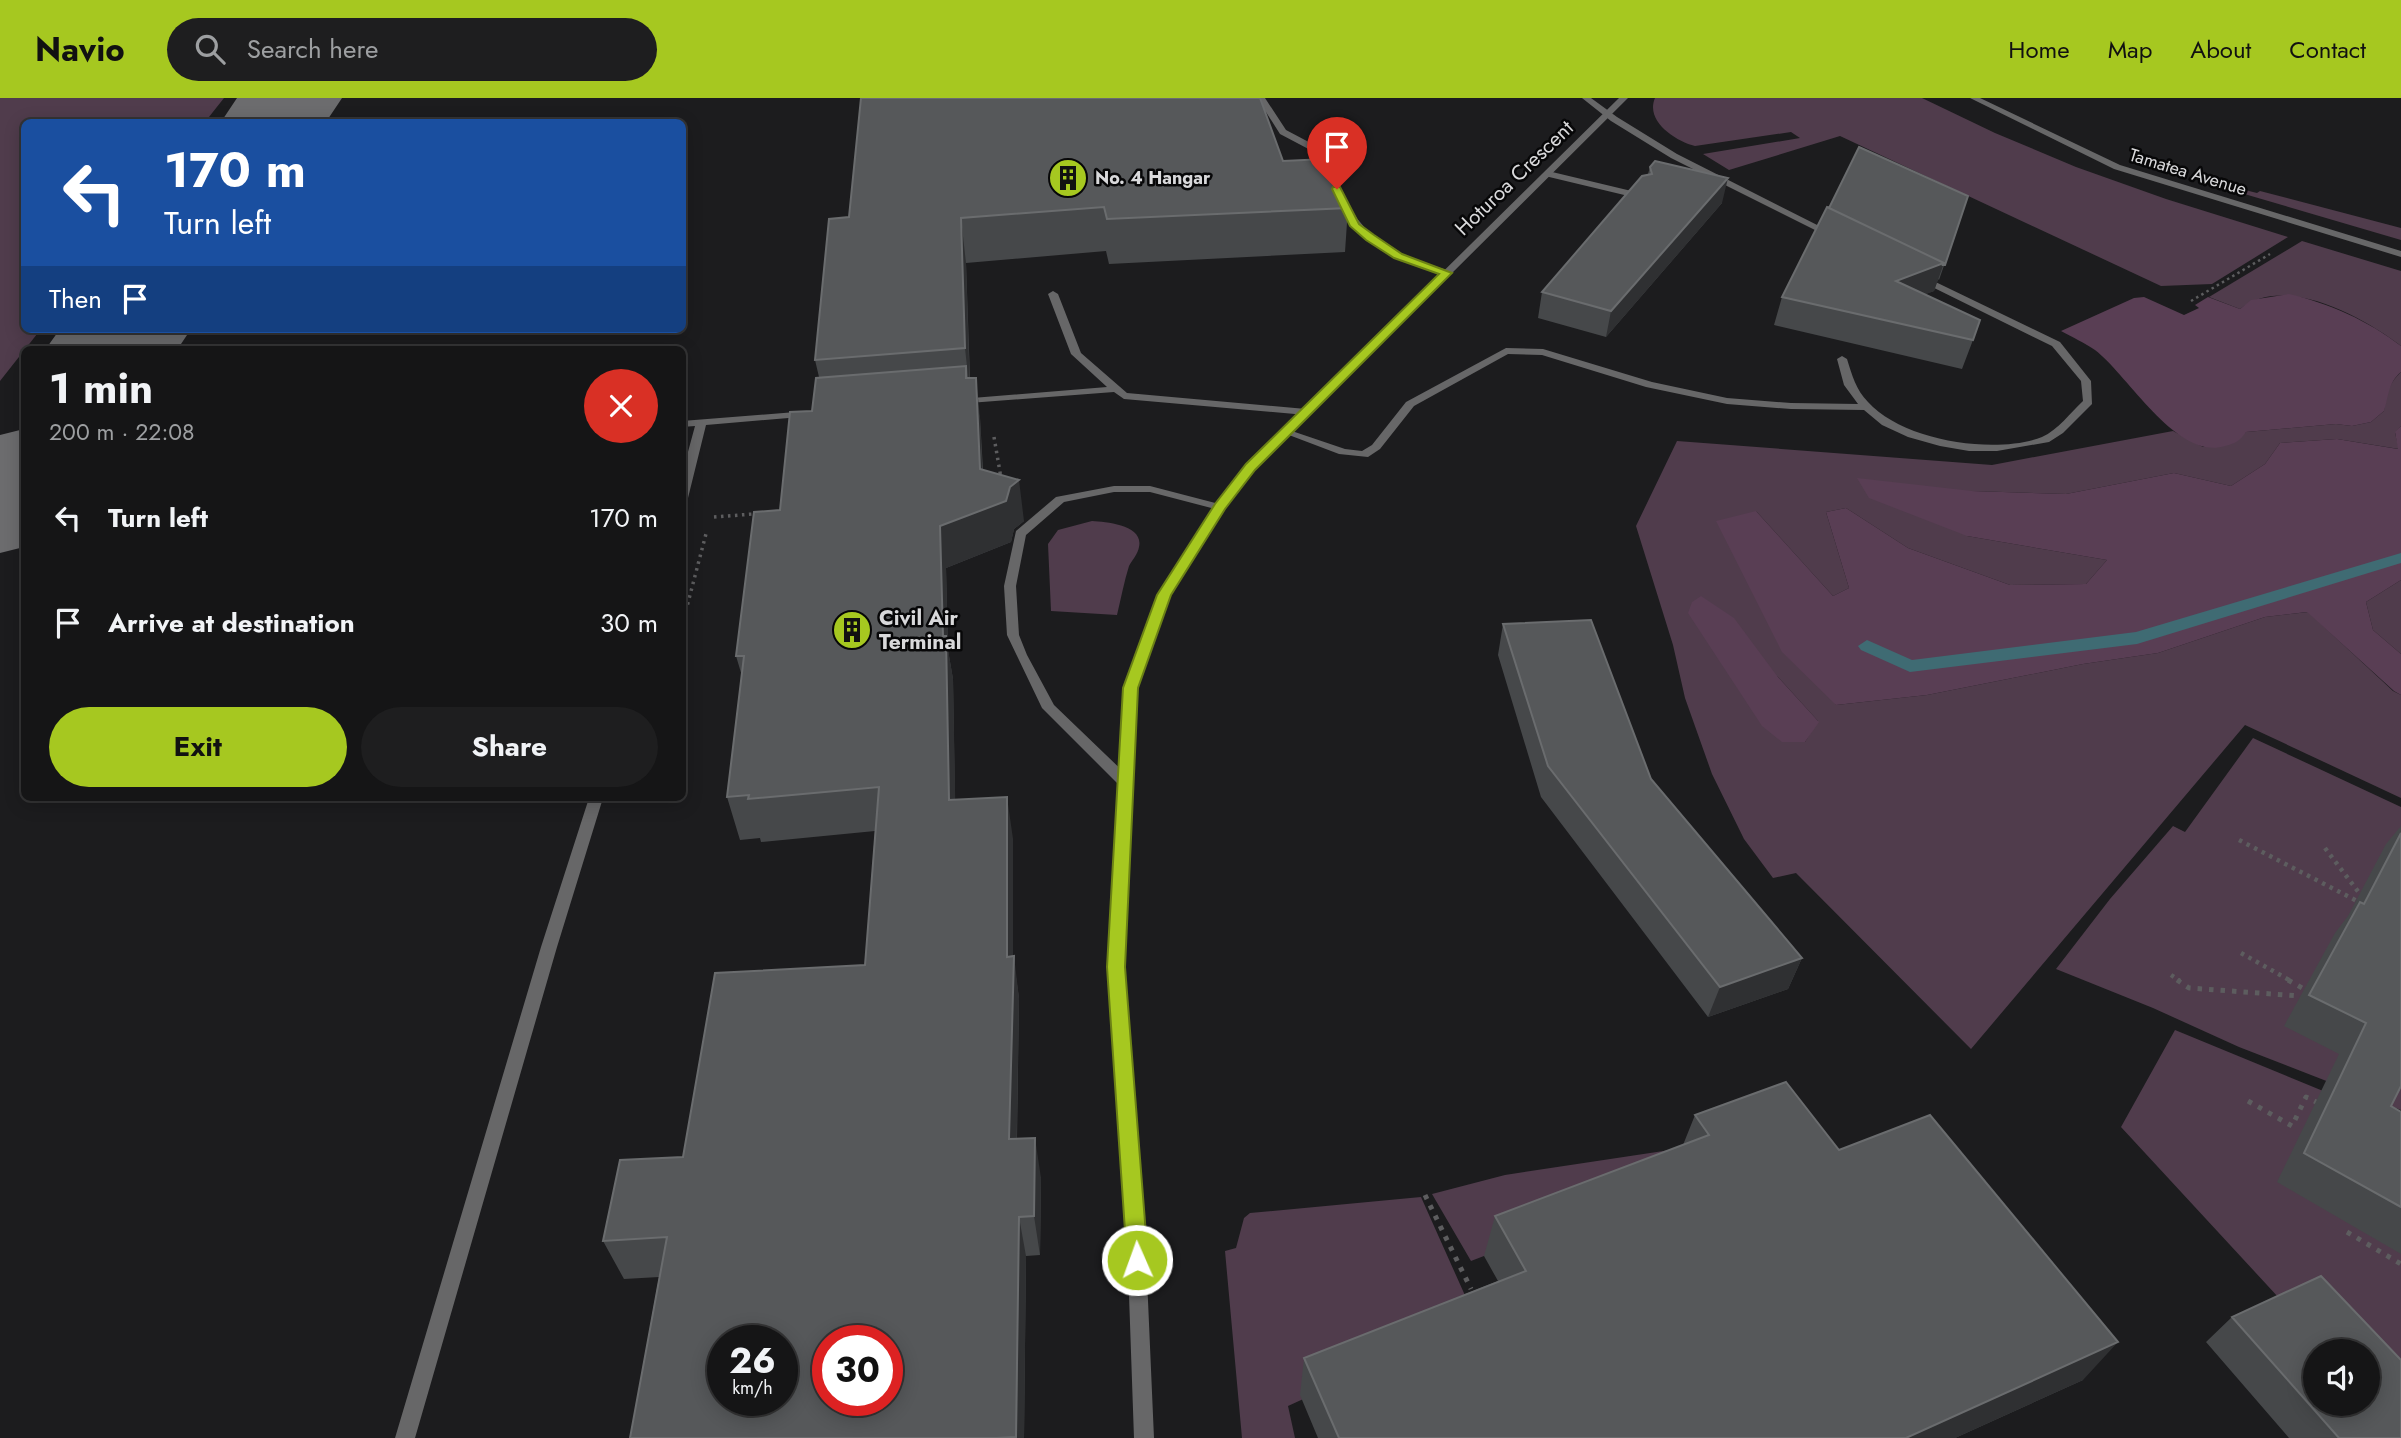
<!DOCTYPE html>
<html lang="en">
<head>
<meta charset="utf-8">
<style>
  :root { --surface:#151516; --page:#1e1e1f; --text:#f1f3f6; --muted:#9d9fa1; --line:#343435; --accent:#a6c820 }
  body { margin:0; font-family:Jost,sans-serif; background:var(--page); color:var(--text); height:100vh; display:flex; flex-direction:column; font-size:26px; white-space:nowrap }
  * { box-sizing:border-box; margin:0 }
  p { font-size:23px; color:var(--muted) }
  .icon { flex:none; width:38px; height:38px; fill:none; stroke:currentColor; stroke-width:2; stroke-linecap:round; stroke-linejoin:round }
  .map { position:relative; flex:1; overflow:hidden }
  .panel { position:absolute; left:21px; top:248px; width:665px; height:455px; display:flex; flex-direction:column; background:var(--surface); border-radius:10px; box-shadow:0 4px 18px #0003,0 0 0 2px var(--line) }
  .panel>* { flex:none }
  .hud { position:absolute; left:21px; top:21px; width:665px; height:214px; border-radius:10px; box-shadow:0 4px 18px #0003,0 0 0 2px var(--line); background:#1a4fa0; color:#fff; overflow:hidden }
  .controls { position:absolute; left:2303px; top:1241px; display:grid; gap:14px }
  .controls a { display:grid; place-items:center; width:77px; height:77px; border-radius:50%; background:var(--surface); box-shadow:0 4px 18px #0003,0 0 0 2px var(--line); font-size:35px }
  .speed { position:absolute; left:707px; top:1227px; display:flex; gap:14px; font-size:35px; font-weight:700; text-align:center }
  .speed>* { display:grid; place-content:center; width:91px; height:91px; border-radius:50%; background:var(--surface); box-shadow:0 4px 18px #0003,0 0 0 2px var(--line); line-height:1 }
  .speed small { font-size:18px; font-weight:400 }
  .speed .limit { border:10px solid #d22; background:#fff; color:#111 }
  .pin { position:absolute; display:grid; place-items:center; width:60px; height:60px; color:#fff; margin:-72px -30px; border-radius:50% 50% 50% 0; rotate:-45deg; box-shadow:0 0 7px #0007 }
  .pin .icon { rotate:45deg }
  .me { position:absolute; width:77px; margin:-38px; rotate:358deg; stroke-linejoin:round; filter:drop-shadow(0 0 5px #0008) }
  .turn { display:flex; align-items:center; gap:24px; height:147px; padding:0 28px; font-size:32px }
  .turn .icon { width:91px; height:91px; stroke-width:2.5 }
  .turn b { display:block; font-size:49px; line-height:60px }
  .then { display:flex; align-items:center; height:66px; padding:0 28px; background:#0003; gap:14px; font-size:26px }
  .round { display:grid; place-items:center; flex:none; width:74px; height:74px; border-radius:37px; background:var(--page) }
  .head { display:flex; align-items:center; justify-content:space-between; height:119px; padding:0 28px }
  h1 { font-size:42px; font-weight:700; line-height:52px }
  .primary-button { display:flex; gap:14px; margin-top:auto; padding:14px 28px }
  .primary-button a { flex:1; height:80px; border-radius:42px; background:var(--accent); color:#111; font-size:28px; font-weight:700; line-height:80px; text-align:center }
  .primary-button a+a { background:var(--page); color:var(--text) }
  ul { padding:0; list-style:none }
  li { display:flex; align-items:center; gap:21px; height:105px; padding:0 28px }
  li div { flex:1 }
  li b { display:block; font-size:26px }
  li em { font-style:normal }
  header { display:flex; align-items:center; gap:42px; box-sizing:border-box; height:98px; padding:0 35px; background:var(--accent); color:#111 }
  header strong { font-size:33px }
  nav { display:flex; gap:38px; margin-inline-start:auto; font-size:24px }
  .search { width:490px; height:63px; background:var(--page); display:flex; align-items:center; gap:18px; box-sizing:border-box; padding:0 24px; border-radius:38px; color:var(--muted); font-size:26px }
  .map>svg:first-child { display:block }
  .green { fill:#503c4c; fill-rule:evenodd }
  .forest { fill:#593e54 }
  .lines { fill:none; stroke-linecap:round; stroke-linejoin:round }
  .stream { fill:#3f6b73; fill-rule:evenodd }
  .taxiway { fill:#6c6c6e; fill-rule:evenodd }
  .path-far3 { stroke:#5d5d5f; stroke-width:2.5; stroke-dasharray:2.5 3.5; stroke-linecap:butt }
  .path-far2 { stroke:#5d5d5f; stroke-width:3.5; stroke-dasharray:2.5 4.5; stroke-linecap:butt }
  .path-far1 { stroke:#5d5d5f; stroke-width:4.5; stroke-dasharray:3.5 5; stroke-linecap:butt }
  .path { stroke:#5d5d5f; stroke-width:5; stroke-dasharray:4.5 7; stroke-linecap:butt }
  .service { fill:#676768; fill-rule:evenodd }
  .minor { fill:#676768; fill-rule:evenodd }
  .wall { fill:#46484a }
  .shaded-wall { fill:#2f3032 }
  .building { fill:#56585a; stroke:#6a6c6e; stroke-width:2; fill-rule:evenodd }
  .route { fill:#a6c820; stroke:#6c8215; stroke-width:2 }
  .labels { text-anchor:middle; stroke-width:5; stroke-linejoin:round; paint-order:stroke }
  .far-street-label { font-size:18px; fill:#d9d9db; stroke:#070708 }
  .far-poi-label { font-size:18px; font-weight:bold; fill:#d9d9db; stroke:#070708; text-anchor:start }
  .street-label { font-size:21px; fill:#d9d9db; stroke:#070708 }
  .poi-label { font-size:21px; font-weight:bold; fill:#d9d9db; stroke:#070708; text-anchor:start }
</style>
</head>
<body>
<header>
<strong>Navio</strong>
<div class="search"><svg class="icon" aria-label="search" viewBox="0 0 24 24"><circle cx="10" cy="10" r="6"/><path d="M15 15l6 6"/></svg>Search here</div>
<nav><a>Home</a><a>Map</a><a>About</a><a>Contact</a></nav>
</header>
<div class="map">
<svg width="2401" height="1340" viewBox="0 0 2401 1340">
  <rect width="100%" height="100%" fill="#1c1c1e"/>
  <path class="green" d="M0 0H224L205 24H24V231H41L0 283Z
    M1655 0H1922L1995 35 2076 69 2166 101 2288 139 2212 186 2161 188 1840 38 1729 72 1703 56 1800 40 1791 34 1695 48C1675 43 1645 23 1655 0Z
    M2241 91 2257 95 2260 93 2401 130V142L2241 95 2239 92Z
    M2302 143 2401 173V248C2363 219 2284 175 2240 211L2209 199Z
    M2401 274V328L2395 335 2399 351 2337 341 2280 345 2265 366 2231 388 2174 375 2066 396 1972 393 1967 438 2107 462 2086 486 2010 487 1908 450 1846 410 1826 414 1849 490 1833 498 1756 413 1836 607 1927 597 2083 566 2158 555 2265 519 2308 514 2393 593 2401 597V700L2245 627 1971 951 1796 775 1773 780 1744 741 1712 676 1685 600 1673 547 1636 428 1677 343 1992 367 2173 333 2203 349 2246 334 2336 326 2352 328 2371 324 2384 313C2385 297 2390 284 2401 274ZM1777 578 1818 623 1805 644Z
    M1092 423C1107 424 1144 427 1139 449 1138 456 1132 462 1129 468 1124 484 1121 500 1117 517L1051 513 1048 446 1058 432Z
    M2401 482V556L2373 532 2366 504Z
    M2253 640 2401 709V1012L2239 949 2153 910 2056 871 2110 801 2173 728 2185 734Z
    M2175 932 2401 1025V1332L2368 1253H2328L2121 1029Z
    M1670 1052 1678 1083 1471 1163 1432 1096 1505 1077Z
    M1421 1099 1476 1222 1288 1308 1295 1340H1242L1225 1153 1236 1150 1244 1120 1250 1115Z"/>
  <path class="forest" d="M2289 196C2328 205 2369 223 2401 248V274C2388 285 2389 297 2384 313L2371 324 2352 328 2336 326 2246 334C2240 343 2236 345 2225 348 2177 363 2128 277 2095 252 2085 245 2072 239 2061 233L2134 200 2144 199 2184 217 2199 210 2195 207 2208 199 2240 211 2251 202Z
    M2401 328V482L2366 504 2373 532 2401 556V597L2394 593 2307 514 2265 519 2158 555 2083 566 1927 597 1836 607 1782 554 1716 423 1756 413 1833 498 1849 490 1826 414 1846 410 1908 450 2010 487 2086 486 2107 462 1967 438 1869 400 1857 380 1972 393 2066 396 2174 375 2231 388 2265 366 2280 345 2337 341 2398 351 2395 334Z
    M1701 498 1734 520 1777 578 1819 624 1805 644H1782L1762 628 1688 515 1692 504Z"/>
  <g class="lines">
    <path class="stream" d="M2401 455V465L2137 546 1910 574 1861 552 1858 548 1867 542 1912 562 2136 534Z"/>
    <path class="taxiway" d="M237 0H342L326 24H221Z
      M60 231H191L177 252H45Z
      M24 331V449L0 455V337Z"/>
    <path class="path-far3" d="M2191 203 2270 156"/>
    <path class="path-far2" d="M994 339 1001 380
      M714 419 753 416
      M684 520 707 432"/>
    <path class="path-far1" d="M682 527 684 518
      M2239 742 2359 804
      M2325 750 2363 800
      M2241 855 2291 883
      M2171 877 2180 883"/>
    <path class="path" d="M2177 882 2189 890 2300 898
      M2288 882 2304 891
      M2248 1003 2292 1028 2306 999 2320 1006
      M1425 1097 1471 1191
      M2347 1134 2401 1166"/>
    <path class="service" d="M1257 0H1265L1286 32 1322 51 1335 76 1334 78H1328L1316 55 1280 36Z
      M1582 0H1591L1617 19 1677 56 1837 137 1829 139 1671 60 1611 23Z
      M1548 73 1644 96 1645 98 1641 101 1545 78 1544 76Z
      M1337 96H1343C1349 106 1353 116 1360 124 1382 152 1418 163 1450 173V177C1440 178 1428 172 1418 169 1380 155 1353 135 1336 98Z
      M1919 176 2060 244 2091 283 2092 306 2063 335 2049 344 1997 353H1969L1940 348 1908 339 1882 327 1864 312 1791 311 1727 306 1646 289 1542 257 1508 256 1414 308 1380 351 1368 359 1339 356 1281 334 1286 331 1345 351 1362 353 1372 347 1406 304 1506 250 1543 251 1652 284 1727 300 1791 305 1858 306 1844 287 1837 261 1842 258 1847 261C1852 277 1856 292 1868 304 1903 343 1995 357 2042 339 2058 332 2070 315 2083 303L2081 283 2052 248 1916 181V177Z
      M1053 193 1058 196 1081 255 1127 295 1306 311 1311 314 1306 317 1124 301 1114 294 956 306 955 304 960 301 1107 289 1071 256 1048 196Z
      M808 313 812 314V318L706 327 688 400 682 403V376L695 328 682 329V323Z
      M1114 388H1150L1223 407 1225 409 1219 412 1150 394H1114L1064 404 1026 437 1016 488 1019 537 1027 557 1054 607 1131 681 1133 685 1131 689H1121L1042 610 1007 537 1004 488 1016 433 1056 399Z
      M589 700H603L557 849 415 1340H395L541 849Z"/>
    <path class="minor" d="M1619 0H1628L1255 371 1224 410 1170 497 1138 590 1124 869 1144 1111 1154 1340H1134L1126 1111 1108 869 1124 590 1158 497 1213 409 1247 367Z
      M1970 0H1980L2120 67 2401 153V159L2114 71Z"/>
  </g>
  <path class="wall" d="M1283 63 1348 110 1345 154 1109 166 1106 153 966 165 970 280 980 320 983 372 1024 423 1014 431 1011 444 946 470 948 552 953 581 955 702 1013 741V858L1019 900 1017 1041 1041 1080 1040 1157 1026 1158 1024 1340H630L659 1179 624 1181 603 1143 865 867 875 733 761 744 760 740 740 742 727 699 742 578 736 558 780 412 812 313 819 279 815 262 849 119Z
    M1650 69 1722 105 1606 239 1538 220 1542 194 1648 76Z
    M1968 98 1939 182 1938 181 1934 193 1925 196 1973 242 1962 271 1774 227 1782 199 1829 110Z
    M1503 526 1651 681 1802 860 1788 891 1708 919 1541 699 1498 557Z
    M2401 728V988L2391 1008 2401 1014V1156L2277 1084 2339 956 2284 928 2335 835 2348 818 2386 746Z
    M1695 1017 1839 1052 2083 1282 1955 1340H1318L1300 1297 1304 1260 1498 1183 1484 1158 1495 1118 1683 1047Z
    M2232 1219 2401 1340H2289L2206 1244Z"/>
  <path class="shaded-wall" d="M1728 80 1722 105 1606 239 1611 213Z
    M961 120 966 165 970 297 965 250Z
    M1944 165 1934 193 1886 212 1896 183Z
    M976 280 980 320 984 411 1019 382 1024 423 1014 431 1011 444 946 470 948 552 953 581 956 745 949 702 943 538 940 428 980 371Z
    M1007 699 1013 741V872L1014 858 1019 900 1016 1082 1009 1041Z
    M1802 860 1788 891 1708 919 1720 889Z
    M1035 1040 1041 1080 1040 1157 1034 1118Z
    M1019 1119 1026 1158 1024 1340H1017Z
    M2118 1244 2083 1282 1955 1340H1906Z"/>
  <path class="building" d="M861 0H1260L1283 63 1326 61 1348 110 1107 121 1104 109 961 120 965 250 815 262 829 121 849 119Z
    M1859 49 1968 98 1945 167H1943L1944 165 1829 110Z
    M1655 63 1728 80 1611 213 1542 194 1642 78 1652 76 1650 69Z
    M1827 109 1944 165 1896 183 1980 222 1973 242 1782 199Z
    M966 268V280H976L980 371 1019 382 1010 389 1006 403 940 428 943 538H946L949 702 1007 699V859L1014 858 1009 1041 1035 1040 1034 1118 1019 1119 1016 1339 996 1340H630L667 1139 603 1143 620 1062 683 1059 715 875 865 867 879 689 748 701 749 697 727 699 744 558H736L754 414 780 412 790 314 812 313 816 280ZM723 1242H782V1302H723ZM828 1242H887V1302H828Z
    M1591 522 1651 681 1802 860 1720 889 1548 668 1503 526Z
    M2401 735V988L2391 1008 2401 1014V1109L2304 1055 2366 925 2309 897 2360 804 2364 806Z
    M1786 984 1839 1052 1930 1017 2118 1244 1906 1340H1339L1304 1260 1526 1173 1495 1118 1709 1037 1695 1017Z
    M2321 1178 2401 1262V1340H2339L2232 1219ZM2315 1253H2368V1306H2315Z"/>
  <path class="route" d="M1333 89H1340L1359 126 1374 137 1402 156 1452 175 1255 372 1225 411 1171 497 1138 590 1125 869 1148 1162 1145 1169 1137 1172 1130 1169 1127 1162 1107 869 1123 590 1157 497 1215 406 1246 366 1439 176 1394 160 1366 142 1350 128 1332 91Z"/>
  <defs>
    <symbol id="building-disc" viewBox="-11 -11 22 22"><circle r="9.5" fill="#a6c820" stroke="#070708"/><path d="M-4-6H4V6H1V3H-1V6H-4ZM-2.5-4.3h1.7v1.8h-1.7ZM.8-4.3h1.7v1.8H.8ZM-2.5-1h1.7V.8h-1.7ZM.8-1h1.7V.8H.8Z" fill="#111"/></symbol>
  </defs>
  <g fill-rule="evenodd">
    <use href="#building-disc" x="1046" y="58" width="44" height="44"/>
    <use href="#building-disc" x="830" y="510" width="44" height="44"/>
  </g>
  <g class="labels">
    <g class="far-street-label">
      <text transform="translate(2188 74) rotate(17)" y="6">Tamatea Avenue</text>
    </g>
    <g class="far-poi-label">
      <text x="1095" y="86">No. 4 Hangar</text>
    </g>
    <g class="street-label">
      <text transform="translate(1514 80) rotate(-44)" y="7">Hoturoa Crescent</text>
    </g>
    <g class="poi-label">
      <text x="879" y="527">Civil Air<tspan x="879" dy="24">Terminal</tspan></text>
    </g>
  </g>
</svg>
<div class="controls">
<a><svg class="icon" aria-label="sound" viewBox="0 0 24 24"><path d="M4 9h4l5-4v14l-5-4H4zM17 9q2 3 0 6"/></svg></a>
</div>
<div class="speed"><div>26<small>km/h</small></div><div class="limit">30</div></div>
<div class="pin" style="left:1337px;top:91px;background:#d93025"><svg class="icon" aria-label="arrive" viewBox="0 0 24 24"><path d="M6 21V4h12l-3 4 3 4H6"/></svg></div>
<svg class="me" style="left:1137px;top:1162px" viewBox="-20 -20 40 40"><circle r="17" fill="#a6c820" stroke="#fff" stroke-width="3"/><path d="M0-11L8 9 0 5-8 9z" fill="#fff"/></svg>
<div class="hud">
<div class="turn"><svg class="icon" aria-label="left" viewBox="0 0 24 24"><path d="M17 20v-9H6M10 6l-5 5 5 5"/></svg><div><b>170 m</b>Turn left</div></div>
<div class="then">Then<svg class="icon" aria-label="arrive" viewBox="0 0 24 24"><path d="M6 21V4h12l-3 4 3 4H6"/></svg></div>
</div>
<section class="panel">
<div class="head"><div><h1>1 min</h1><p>200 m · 22:08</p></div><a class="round" style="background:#d93025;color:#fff"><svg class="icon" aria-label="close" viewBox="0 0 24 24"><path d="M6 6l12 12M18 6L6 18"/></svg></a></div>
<ul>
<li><svg class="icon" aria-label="left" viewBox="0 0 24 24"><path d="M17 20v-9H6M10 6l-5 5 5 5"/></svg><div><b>Turn left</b></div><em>170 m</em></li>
<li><svg class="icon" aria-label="arrive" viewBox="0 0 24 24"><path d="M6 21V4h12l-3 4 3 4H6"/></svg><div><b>Arrive at destination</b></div><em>30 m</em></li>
</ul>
<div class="primary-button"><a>Exit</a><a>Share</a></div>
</section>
</div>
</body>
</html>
